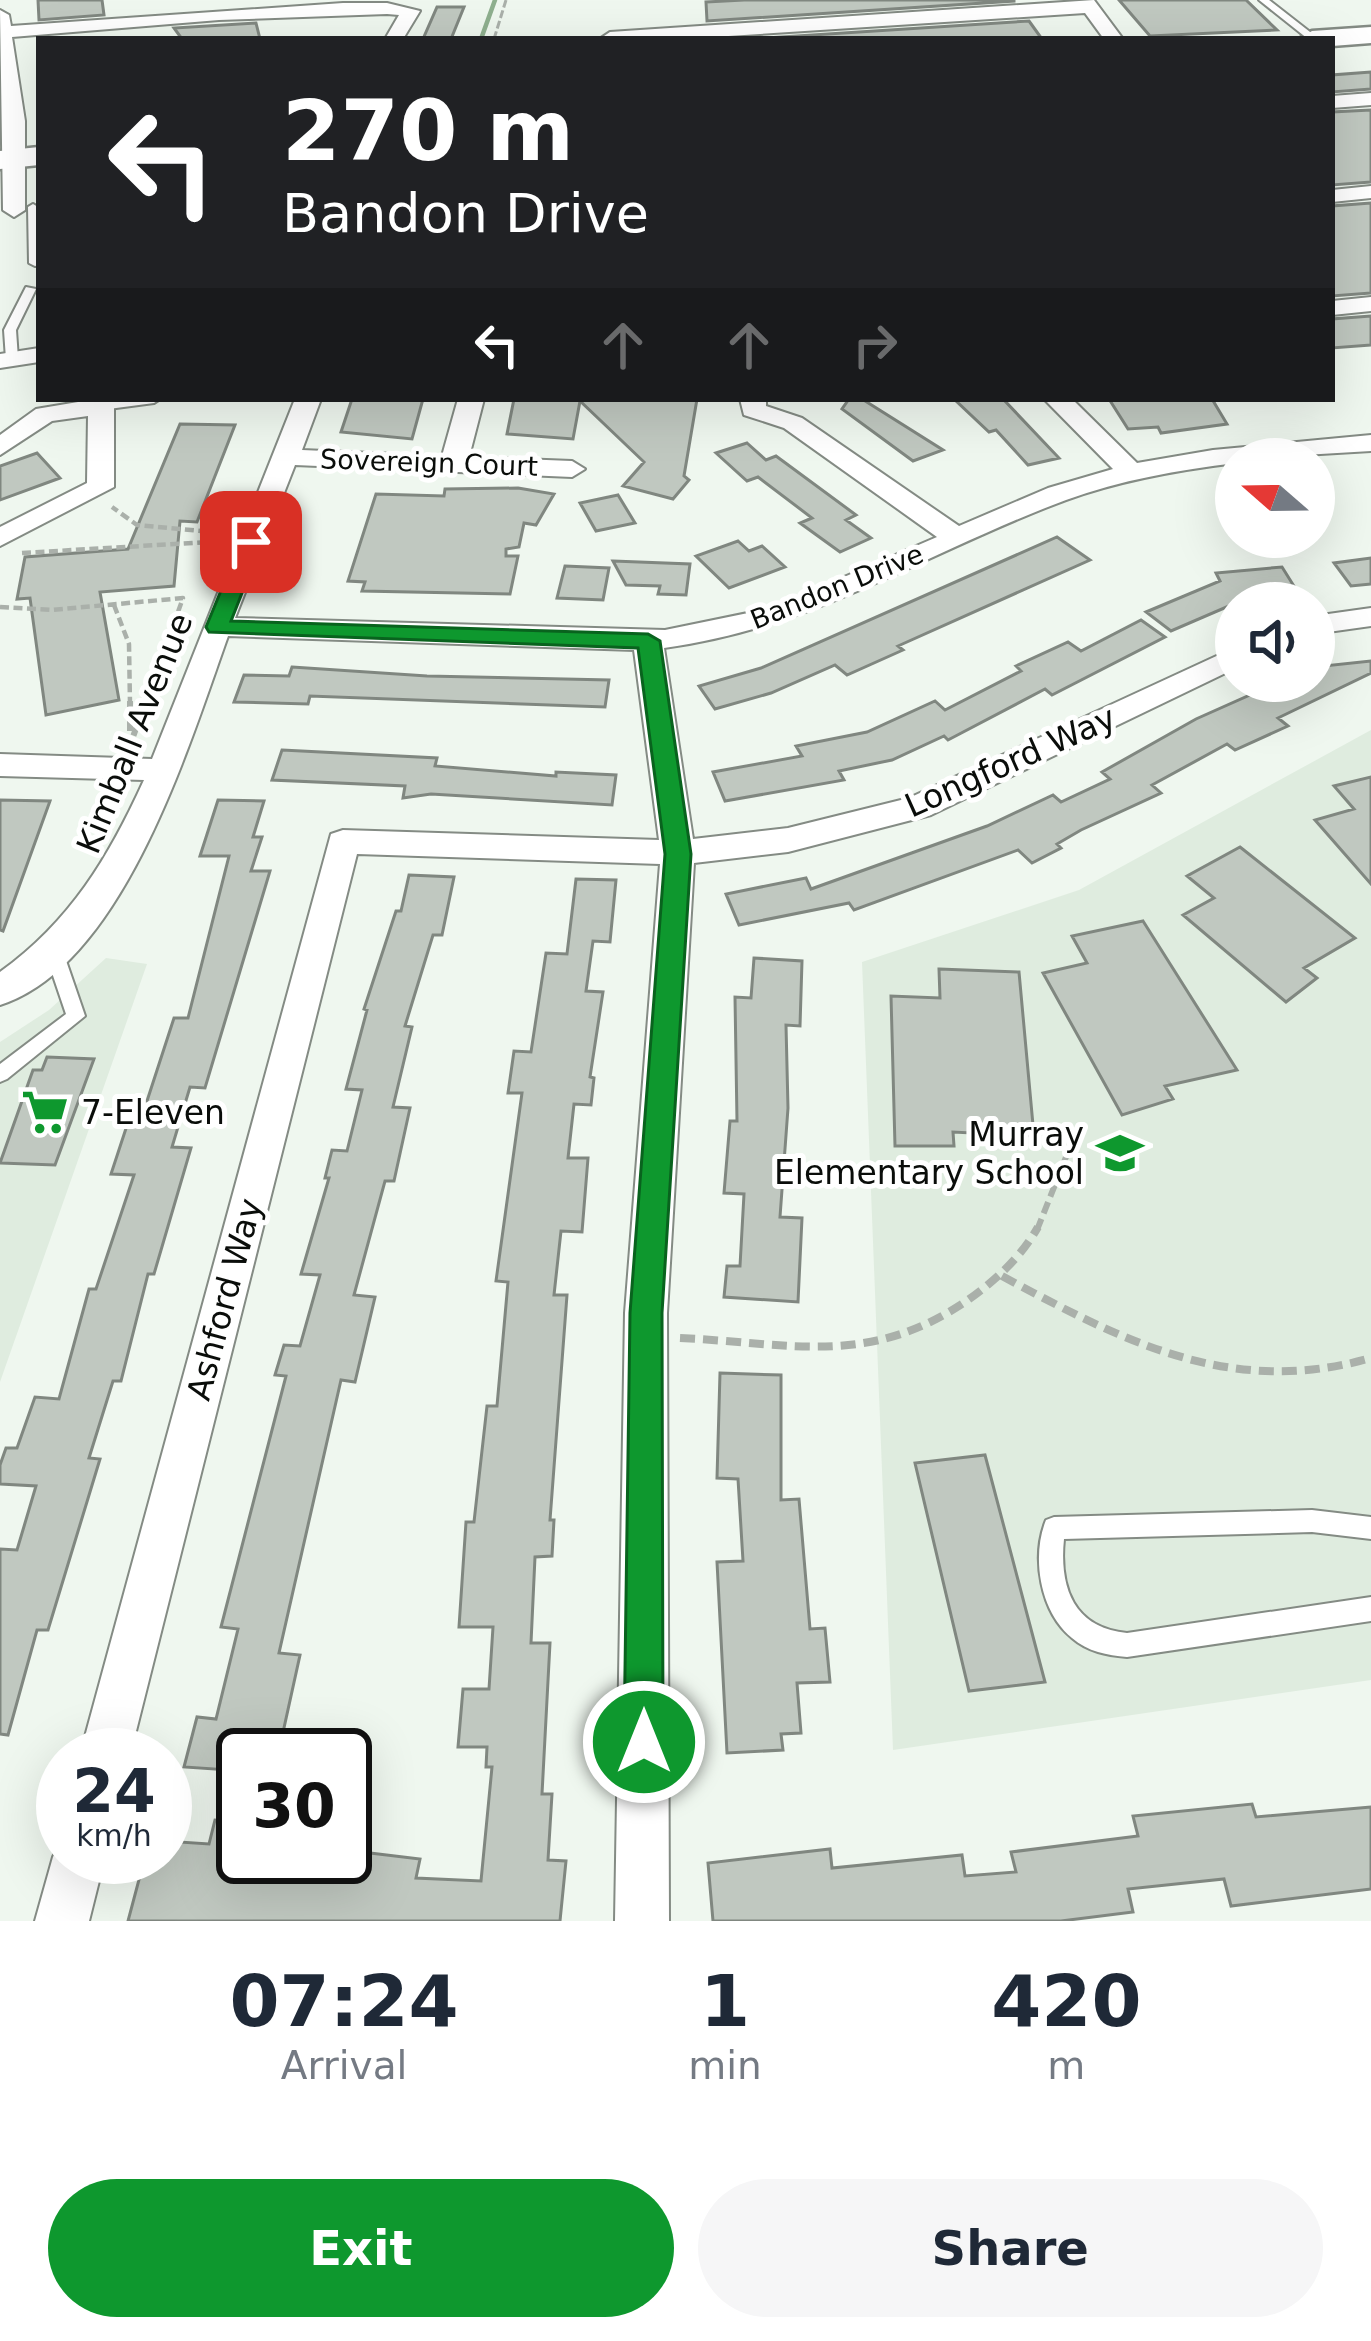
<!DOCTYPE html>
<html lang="en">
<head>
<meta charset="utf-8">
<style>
  :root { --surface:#fff; --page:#f6f6f7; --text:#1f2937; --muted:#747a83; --accent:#0e982e }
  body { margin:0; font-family:"DejaVu Sans",sans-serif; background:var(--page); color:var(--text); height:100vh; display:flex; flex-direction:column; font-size:45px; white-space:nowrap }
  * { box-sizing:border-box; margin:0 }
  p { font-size:39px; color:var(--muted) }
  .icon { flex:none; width:66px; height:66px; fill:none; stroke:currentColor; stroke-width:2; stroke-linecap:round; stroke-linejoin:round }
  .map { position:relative; height:1921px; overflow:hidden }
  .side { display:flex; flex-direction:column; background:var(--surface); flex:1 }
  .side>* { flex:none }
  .guide { position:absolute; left:36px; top:36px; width:1299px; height:366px; border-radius:0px; box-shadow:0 12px 48px #0002; background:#202124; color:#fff; overflow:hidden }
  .needle { width:78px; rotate:290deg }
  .buttons { position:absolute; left:1215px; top:438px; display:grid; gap:24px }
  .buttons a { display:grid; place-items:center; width:120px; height:120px; border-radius:50%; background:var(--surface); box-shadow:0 12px 48px #0002; font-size:60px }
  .speed { position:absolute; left:36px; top:1728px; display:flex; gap:24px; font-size:60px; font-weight:700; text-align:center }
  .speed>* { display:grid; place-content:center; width:156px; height:156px; border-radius:50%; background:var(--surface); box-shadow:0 12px 48px #0002; line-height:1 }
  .speed small { font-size:30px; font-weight:400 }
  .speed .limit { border:6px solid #111; border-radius:18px; background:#fff; color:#111 }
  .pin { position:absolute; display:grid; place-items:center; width:102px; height:102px; color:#fff; margin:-51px; border-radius:24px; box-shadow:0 6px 18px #0006 }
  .me { position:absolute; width:132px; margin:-66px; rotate:0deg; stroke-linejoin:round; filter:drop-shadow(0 0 9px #0008) }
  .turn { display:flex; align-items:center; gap:42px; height:252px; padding:0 48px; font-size:54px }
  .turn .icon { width:156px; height:156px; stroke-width:2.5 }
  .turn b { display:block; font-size:84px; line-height:102px }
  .lanes { display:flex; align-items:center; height:114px; padding:0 48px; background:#0003; justify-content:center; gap:60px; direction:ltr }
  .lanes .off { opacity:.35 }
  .eta { display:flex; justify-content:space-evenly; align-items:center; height:204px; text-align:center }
  .eta b { font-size:72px; font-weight:600; line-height:84px }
  .action { display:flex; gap:24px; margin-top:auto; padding:24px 48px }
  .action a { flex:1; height:138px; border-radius:72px; background:var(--accent); color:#fff; font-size:48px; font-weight:600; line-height:138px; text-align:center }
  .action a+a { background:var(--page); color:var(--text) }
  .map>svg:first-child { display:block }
  .built { fill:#dfecdf }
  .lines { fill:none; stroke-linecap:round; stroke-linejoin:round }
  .stream { stroke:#8eaf8e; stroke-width:4.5 }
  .building { fill:#c0c8c0; stroke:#808780; stroke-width:3 }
  .lane-casing { stroke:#848b84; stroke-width:4 }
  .street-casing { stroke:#848b84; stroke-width:4 }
  .secondary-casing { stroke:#848b84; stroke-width:5 }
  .path-far3 { stroke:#aab0aa; stroke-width:3; stroke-dasharray:8 3; stroke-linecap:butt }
  .path-far2 { stroke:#aab0aa; stroke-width:4.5; stroke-dasharray:9 4.5; stroke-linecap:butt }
  .path-far1 { stroke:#aab0aa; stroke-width:6; stroke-dasharray:12 6; stroke-linecap:butt }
  .path { stroke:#aab0aa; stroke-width:8; stroke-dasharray:15 8; stroke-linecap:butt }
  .lane { fill:#fff; fill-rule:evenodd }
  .street { fill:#fff; fill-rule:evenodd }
  .secondary { fill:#fff; fill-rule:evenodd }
  .route { fill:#0e982e; stroke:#09631e; stroke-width:3 }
  .labels { text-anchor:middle; stroke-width:10; stroke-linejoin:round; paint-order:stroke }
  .far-street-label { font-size:27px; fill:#0a0d0a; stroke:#fff }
  .street-label { font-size:33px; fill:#0a0d0a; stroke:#fff }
  .poi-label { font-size:33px; fill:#0a0d0a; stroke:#fff; text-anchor:start }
</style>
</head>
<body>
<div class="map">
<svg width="1371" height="1921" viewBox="0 0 1371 1921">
  <rect width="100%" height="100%" fill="#eff7ef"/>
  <path class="built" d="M1371 730V1680L893 1750 862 962 1079 890Z
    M106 958 147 964 0 1382V1042L49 1010Z"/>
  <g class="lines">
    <path class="stream" d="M481 39 495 0"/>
  </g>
  <path class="building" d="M38 0H102L104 15 39 20Z
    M744 0H1014V1L707 21 706 2Z
    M1119 0H1246L1277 30 1150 36Z
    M437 7H464L451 39H423Z
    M1029 21 1042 39H751Z
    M256 23 260 39H182L174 28Z
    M1371 72V89L1332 92V75Z
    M1371 110V182L1332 185V112Z
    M1371 203V293L1332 296V206Z
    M1371 316V345L1332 348V319Z
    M352 399H423L412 439 341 432Z
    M514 399H697L684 476 689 480 673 499 623 486 644 462 580 401 573 439 507 434Z
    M849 399H862L943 450 913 461 842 409Z
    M954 399H1003L1059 458 1028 465 996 430 989 432Z
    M1109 399H1212L1227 424 1161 433 1158 427 1128 429Z
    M180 424 235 425 197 522 180 521 174 586 100 592 119 700 46 715 30 598 17 599 25 557 128 549Z
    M747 443 766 460 776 456 856 515 846 520 871 538 840 552 800 523 812 518 758 477 747 481 716 453Z
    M37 453 60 478 0 500V466Z
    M518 488 554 494 536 525 524 523 519 547 506 549V556H518L510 594 362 591 365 582 348 581 376 494 444 496 445 489Z
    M618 495 635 523 596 531 580 503Z
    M1057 537 1090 560 898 646 903 650 847 675 835 665 771 693 715 709 699 686 761 668Z
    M738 541 749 551 762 546 785 567 729 588 696 556Z
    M1371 558V584L1351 586 1334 563Z
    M613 561 690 564 686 595 658 594 660 586 626 585Z
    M565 566 609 568 603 600 557 598Z
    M1282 567 1297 591 1252 596 1171 631 1146 612 1220 581 1216 573Z
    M1141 620 1165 637 1052 695 1045 689 948 740 944 736 892 760 839 771 844 780 725 801 713 772 802 756 796 746 867 732 935 701 945 710 1021 671 1016 666 1068 642 1081 651Z
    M1371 661V673L1278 718 1288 726 1235 750 1227 744 1152 785 1161 793 1081 830 1057 844 1061 848 1032 863 1018 850 854 910 849 903 739 925 726 894 806 878 811 889 987 826 1053 795 1061 802 1110 779 1102 772 1196 719 1281 681H1314V667Z
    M292 667 427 676 609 680 605 707 310 696 308 704 234 702 244 675 289 676Z
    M282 750 437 758 435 766 556 776V772L616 775 612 805 431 794 403 798 405 786 272 780Z
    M1371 777V884L1315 820 1354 809 1334 786Z
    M0 800 50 801 3 931 0 930Z
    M218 800 264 801 253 837H262L251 871H270L205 1088 190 1087 172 1147 191 1148 154 1274H148L121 1381H113L89 1458 100 1459 48 1630H37L8 1735 0 1734V1549L17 1550 36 1486 0 1484V1465L6 1448H17L35 1397 59 1399 89 1289H96L134 1175 111 1174 135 1101H147L174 1018H188L229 856H200Z
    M1240 847 1355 938 1304 968 1317 978 1286 1002 1183 915 1214 898 1187 876Z
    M409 875 454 877 442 935H433L405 1026 412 1027 393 1107 410 1108 394 1181H385L354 1295 375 1297 355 1382 341 1380 279 1653 300 1655 278 1755H243V1771L184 1767 197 1717 216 1719 238 1629 221 1627 286 1376 275 1375 284 1345 300 1346 320 1275 301 1274 329 1178H325L332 1150 347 1151 362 1090 346 1089 367 1010 364 1009 396 911H401Z
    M576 879 616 880 610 942 593 941 586 991 603 992 590 1077 594 1078 591 1105 574 1104 568 1158H588L582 1232 561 1231 554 1295H567L550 1520H554L552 1556 535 1557 531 1643H550L542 1794H552L548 1860 566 1861 560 1921H128L145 1857H165V1841L209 1844 215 1820 243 1822V1857H345V1850L420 1859 416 1878 481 1881 492 1767H486L487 1747H458L463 1689H489L493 1627H459L466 1522H474L487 1406H497L508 1282 496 1281 522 1093H508L514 1051 531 1052 546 953 567 954Z
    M1143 921 1237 1070 1165 1086 1173 1099 1122 1115 1043 973 1087 963 1072 936Z
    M754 958 802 961 800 1026 786 1025 788 1108 780 1217 802 1218 798 1302 724 1297 727 1266H740L744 1194 724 1193 730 1121H737L735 997 751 998Z
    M939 969 1019 972 1034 1136 953 1132 954 1146H895L891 996 940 998Z
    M47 1057 94 1059 55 1165 0 1163 33 1070H42Z
    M720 1373 781 1375V1500L799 1499 810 1629 825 1628 830 1682 797 1683 801 1733 781 1734 783 1750 727 1753 717 1562 743 1561 738 1479 717 1478Z
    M985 1455 1045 1682 969 1691 915 1463Z
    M1252 1804 1256 1817 1371 1807V1889L1231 1906 1224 1879 1128 1889 1133 1912 1061 1921H713L708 1863 830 1849 832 1868 962 1855 965 1876 1016 1872 1011 1852 1138 1836 1133 1816Z"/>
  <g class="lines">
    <defs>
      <path id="lane" d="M1259 0H1269L1319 39H1308Z
        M33 204 38 207 39 265 35 266 29 263 28 207Z
        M26 287 36 289 16 330 18 359 12 363 6 359 4 330Z
        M125 399H160L154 403 101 410 95 406 101 402Z
        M53 942 62 949 85 1016 7 1079 0 1082V1064L66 1014 44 949Z
        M1312 1510 1371 1517V1539L1312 1532 1064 1539C1059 1588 1074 1628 1127 1633L1371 1597V1621L1127 1657C1107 1655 1088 1652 1072 1638 1040 1612 1031 1557 1046 1520L1054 1517Z"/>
      <path id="street" d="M1094 0 1123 39H1104L1085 13 681 39 601 38 610 32Z
        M343 3H387L420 11 403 39H385L399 15 387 14 219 20 12 37 25 121V210L14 217 3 210 0 10 9 15 11 26Z
        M1371 93V105L1332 108V96Z
        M1371 186V198L1332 202V190Z
        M1371 297V311L1332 315V301Z
        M39 348V362L0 368V354Z
        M96 399 110 401 114 406V487L0 546V527L87 483 88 416 52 421 0 455V435L36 409Z
        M295 399H321L302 450 442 456 458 399H484L469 457 572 461 585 469 572 477 295 465 235 618 665 630 772 608 937 537 784 428 744 415 740 399H766V406L802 418 959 526 1048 488 1113 469 1044 399H1072L1137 463 1213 450 1371 435V451L1236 459V463C1178 470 1121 480 1066 500 926 552 818 627 664 648L693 839 788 828 909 798 1236 647V668L931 815 788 852 694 863 667 1313 669 1921H615L625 1313 660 864 357 854 130 1755H80L331 834 343 830 659 840 634 650 228 636C189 745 123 966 0 1005V972C70 922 109 857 144 780L0 776V754L152 759Z
        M1371 608V626L1314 634V616Z
        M63 1837V1857H105L89 1921H35L53 1857Z"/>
      <path id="secondary" d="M1371 27V43L1332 46V39H1299L1312 31Z
        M39 147V165L0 169V151Z"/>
    </defs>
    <use href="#lane" class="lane-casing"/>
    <use href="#street" class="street-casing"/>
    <use href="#secondary" class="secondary-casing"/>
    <path class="path-far3" d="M494 39 506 0"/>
    <path class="path-far2" d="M22 553 209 542 212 532 137 525 112 507
      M114 605 129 644 130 704
      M0 607 52 610 183 598 145 704"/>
    <path class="path-far1" d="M130 701V745L146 701
      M1037 1230 1066 1157"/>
    <path class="path" d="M1002 1276C1123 1341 1231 1398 1371 1358
      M680 1338C792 1343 868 1368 968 1300 996 1280 1021 1257 1038 1227"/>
    <use href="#lane" class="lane"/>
    <use href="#street" class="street"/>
    <use href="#secondary" class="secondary"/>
  </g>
  <path class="route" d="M251 536 262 542 231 621 648 634 660 641 691 854 662 1313 663 1742 657 1755 644 1761 630 1755 624 1742 630 1313 665 854 638 648 209 632 206 627 241 542Z"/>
  <defs>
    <symbol id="supermarket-bare" viewBox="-9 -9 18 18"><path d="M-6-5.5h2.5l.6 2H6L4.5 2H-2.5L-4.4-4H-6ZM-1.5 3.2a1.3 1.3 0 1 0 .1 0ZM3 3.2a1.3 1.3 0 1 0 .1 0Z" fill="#0e982e" stroke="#fff" stroke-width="2.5" paint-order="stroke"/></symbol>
    <symbol id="school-bare" viewBox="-9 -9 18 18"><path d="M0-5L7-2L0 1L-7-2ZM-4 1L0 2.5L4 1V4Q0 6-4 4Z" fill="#0e982e" stroke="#fff" stroke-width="2.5" paint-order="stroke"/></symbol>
  </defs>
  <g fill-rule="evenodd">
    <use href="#supermarket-bare" x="12" y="1079" width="66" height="66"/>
    <use href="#school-bare" x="1087" y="1120" width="66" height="66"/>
  </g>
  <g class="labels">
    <g class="far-street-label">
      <text transform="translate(429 463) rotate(2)" y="9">Sovereign Court</text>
      <text transform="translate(837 587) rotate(-22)" y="9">Bandon Drive</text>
    </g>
    <g class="street-label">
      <text transform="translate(134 733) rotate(-68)" y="12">Kimball Avenue</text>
      <text transform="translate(1010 761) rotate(-24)" y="12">Longford Way</text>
      <text transform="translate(224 1299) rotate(-75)" y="12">Ashford Way</text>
    </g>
    <g class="poi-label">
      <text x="81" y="1124">7-Eleven</text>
      <text x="1084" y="1146" text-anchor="end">Murray<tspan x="1084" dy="38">Elementary School</tspan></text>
    </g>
  </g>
</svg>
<div class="buttons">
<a><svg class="needle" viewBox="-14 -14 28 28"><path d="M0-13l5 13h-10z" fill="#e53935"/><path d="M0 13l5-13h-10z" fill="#747a83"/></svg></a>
<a><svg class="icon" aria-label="sound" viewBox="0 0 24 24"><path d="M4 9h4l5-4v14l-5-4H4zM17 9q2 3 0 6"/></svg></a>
</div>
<div class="speed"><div>24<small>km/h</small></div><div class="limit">30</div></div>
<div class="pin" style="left:251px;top:542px;background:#d93025"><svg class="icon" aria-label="arrive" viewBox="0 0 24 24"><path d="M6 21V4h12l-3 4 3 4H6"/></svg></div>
<svg class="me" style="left:644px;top:1742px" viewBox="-20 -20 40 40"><circle r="17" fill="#0e982e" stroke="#fff" stroke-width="3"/><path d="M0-11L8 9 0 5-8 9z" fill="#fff"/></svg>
<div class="guide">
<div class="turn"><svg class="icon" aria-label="left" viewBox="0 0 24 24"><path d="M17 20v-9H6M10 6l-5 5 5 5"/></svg><div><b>270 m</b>Bandon Drive</div></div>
<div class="lanes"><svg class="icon" aria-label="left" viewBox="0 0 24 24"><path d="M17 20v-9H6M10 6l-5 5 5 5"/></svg><svg class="icon off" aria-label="ahead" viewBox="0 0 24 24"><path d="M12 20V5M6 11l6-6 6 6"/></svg><svg class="icon off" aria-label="ahead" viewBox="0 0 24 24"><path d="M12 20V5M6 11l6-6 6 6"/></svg><svg class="icon off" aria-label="right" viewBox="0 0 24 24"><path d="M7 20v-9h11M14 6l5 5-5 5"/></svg></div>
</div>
</div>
<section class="side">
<div class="eta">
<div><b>07:24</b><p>Arrival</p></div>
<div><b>1</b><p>min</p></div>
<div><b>420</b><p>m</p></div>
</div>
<div class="action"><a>Exit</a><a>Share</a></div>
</section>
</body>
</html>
